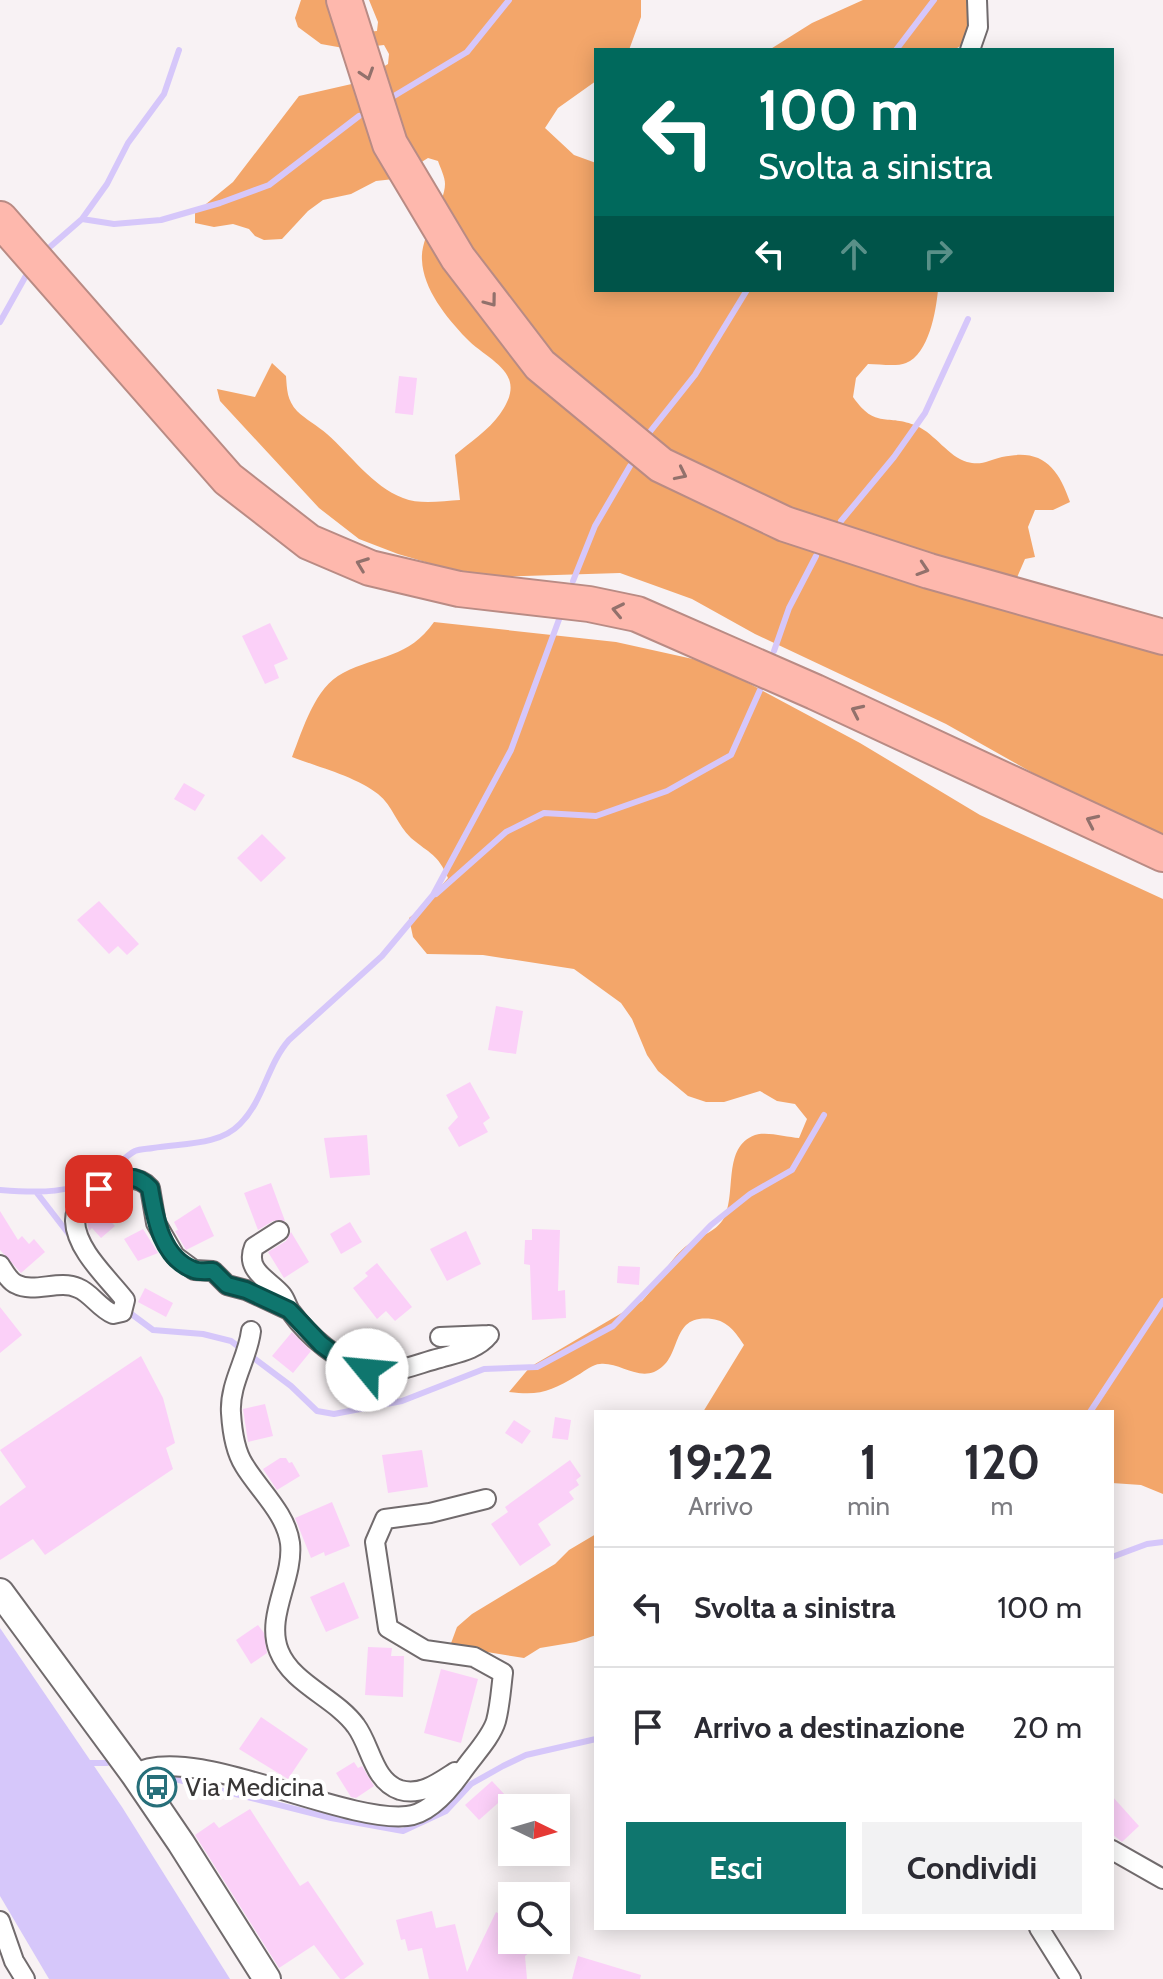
<!DOCTYPE html>
<html lang="it">
<head>
<meta charset="utf-8">
<style>
  :root { --surface:#fff; --page:#f2f2f3; --text:#2b2b33; --muted:#7c7c81; --line:#e1e1e2; --accent:#0f766e }
  body { margin:0; font-family:Cabin,sans-serif; background:var(--page); color:var(--text); height:100vh; display:flex; flex-direction:column; font-size:30px; white-space:nowrap }
  * { box-sizing:border-box; margin:0 }
  p { font-size:26px; color:var(--muted) }
  .icon { flex:none; width:44px; height:44px; fill:none; stroke:currentColor; stroke-width:2; stroke-linecap:round; stroke-linejoin:round }
  .map { position:relative; flex:1; overflow:hidden }
  .side { position:absolute; left:594px; top:1410px; width:520px; height:520px; display:flex; flex-direction:column; background:var(--surface); border-radius:0px; box-shadow:0 4px 20px #0003 }
  .side>* { flex:none }
  .hud { position:absolute; left:594px; top:48px; width:520px; height:244px; border-radius:0px; box-shadow:0 4px 20px #0003; background:#00695c; color:#fff; overflow:hidden }
  .needle { width:52px; rotate:95deg }
  .fabs { position:absolute; left:498px; top:1794px; display:grid; gap:16px }
  .fabs a { display:grid; place-items:center; width:72px; height:72px; border-radius:0px; background:var(--surface); box-shadow:0 4px 20px #0003; font-size:40px }
  .pin { position:absolute; display:grid; place-items:center; width:68px; height:68px; color:#fff; margin:-34px; border-radius:16px; box-shadow:0 4px 12px #0006 }
  .me { position:absolute; width:88px; margin:-44px; rotate:298deg; stroke-linejoin:round; filter:drop-shadow(0 0 6px #0008) }
  .turn { display:flex; align-items:center; gap:28px; height:168px; padding:0 32px; font-size:36px }
  .turn .icon { width:104px; height:104px; stroke-width:2.5 }
  .turn b { display:block; font-size:56px; line-height:68px }
  .lanes { display:flex; align-items:center; height:76px; padding:0 32px; background:#0003; justify-content:center; gap:40px; direction:ltr }
  .lanes .off { opacity:.35 }
  .eta { display:flex; justify-content:space-evenly; align-items:center; height:136px; text-align:center }
  .eta b { font-size:48px; font-weight:800; line-height:56px }
  .button { display:flex; gap:16px; margin-top:auto; padding:16px 32px }
  .button a { flex:1; height:92px; border-radius:0px; background:var(--accent); color:#fff; font-size:32px; font-weight:800; line-height:92px; text-align:center }
  .button a+a { background:var(--page); color:var(--text) }
  ul { padding:0; list-style:none }
  li { display:flex; align-items:center; gap:24px; height:120px; padding:0 32px; border-top:2px solid var(--line) }
  li div { flex:1 }
  li b { display:block; font-size:30px }
  li em { font-style:normal }
  .map>svg:first-child { display:block }
  .forest { fill:#f3a66a }
  .water { fill:#d6c7fa }
  .lines { fill:none; stroke-linecap:round; stroke-linejoin:round }
  .stream { stroke:#d6c7fa; stroke-width:6 }
  .building { fill:#fbd0f8 }
  .minor-casing { stroke:#716b6d; stroke-width:22 }
  .secondary-casing { stroke:#716b6d; stroke-width:30 }
  .motorway-casing { stroke:#b98b84; stroke-width:38 }
  .minor { stroke:#fff; stroke-width:18 }
  .secondary { stroke:#fff; stroke-width:26 }
  .motorway { stroke:#feb8ad; stroke-width:34 }
  .oneway { stroke:#92716c }
  .route-casing { stroke:#0a4d48; stroke-width:20 }
  .route { stroke:#0f766e; stroke-width:14 }
  .labels { text-anchor:middle; stroke-width:8; stroke-linejoin:round; paint-order:stroke }
  .poi-label { font-size:26px; fill:#393737; stroke:#fff; text-anchor:start }
</style>
</head>
<body>
<div class="map">
<svg width="1163" height="1979" viewBox="0 0 1163 1979">
  <rect width="100%" height="100%" fill="#f8f2f4"/>
  <path class="forest" d="M301 0H332L344 34 377 31 378 22 369 0H641V17L629 50H596V81L558 108 545 128 574 155 596 163V290H938C936 311 929 354 906 363 896 367 880 364 868 364L856 378 853 397C876 430 887 413 917 426 935 434 949 457 967 462 982 466 989 460 1002 457 1043 448 1058 468 1070 502L1053 510H1035L1028 527 1035 557 1025 559 1012 589 1163 645V839L1079 799 946 724 755 634 692 599 620 573 491 577 446 568 398 554 359 539 319 508 220 401 217 389 255 397 272 363 286 376C287 390 287 400 297 411 305 419 318 426 327 434 351 455 372 486 403 498 420 505 442 501 460 500L455 455C469 443 489 430 500 414 530 372 489 362 466 338 447 318 423 289 422 260 420 236 445 204 445 184 445 177 440 167 438 161L428 158 394 179 376 181 351 194 323 200 308 211 282 239 264 240 255 236 249 229 233 224 214 227 195 223V213L233 182 299 96 356 83 388 64 389 54 384 45 349 49 321 44 298 27 295 18Z
    M863 0H988C978 35 987 30 954 50H769L812 23Z
    M434 622 616 642 711 663 860 743 980 815 1163 899V1494L1141 1485 1112 1483V1412H703L744 1345C736 1333 728 1321 712 1319 667 1314 685 1359 654 1372 636 1379 618 1362 600 1364 593 1364 585 1371 578 1375 551 1391 541 1396 509 1392L530 1367 642 1301C659 1283 669 1258 689 1244 701 1235 716 1232 724 1218 737 1193 722 1147 755 1135 766 1131 787 1137 799 1138L807 1119 795 1104 777 1101 760 1091 724 1102H706L688 1096 658 1071 647 1055 632 1019 621 1003 574 969 483 955 427 954 413 937 409 918 423 907 448 878C438 854 430 854 411 838 397 825 393 806 378 794 357 777 318 767 292 757 303 729 315 687 343 673 378 655 409 658 434 622Z
    M596 1534V1635L576 1642 540 1648 524 1658 450 1646 457 1627 472 1614 555 1564 569 1550Z"/>
  <path class="water" d="M0 1628 122 1807 230 1979H49L0 1896Z"/>
  <g class="lines">
    <path class="stream" d="M896 50 934 0
      M389 99 467 52 509 0
      M82 219 114 224 161 220 220 203 269 185 359 116
      M51 246 82 219 107 184 128 143 164 94 179 50
      M0 322 28 272
      M645 438 695 375 747 290
      M841 521 894 457 925 413 968 319
      M573 581 595 526 630 466
      M774 651 789 608 816 556
      M436 894 506 832 544 813 596 816 667 791 731 755 760 690
      M0 1190C39 1193 72 1194 106 1174 116 1168 125 1156 135 1151 140 1149 148 1149 153 1148 182 1143 219 1146 240 1124 264 1100 267 1065 289 1040L382 956 433 895 511 750 561 614
      M37 1193 71 1237
      M126 1310 153 1330 203 1334 231 1341 291 1386 317 1411 334 1414 402 1401 484 1369 537 1367 613 1326 711 1225 750 1194 792 1170 824 1115
      M1090 1412 1163 1301
      M1112 1557 1147 1544 1163 1542
      M87 1763H107
      M163 1776 331 1818 403 1831 446 1811 471 1784 503 1766 526 1755 596 1739"/>
  </g>
  <path class="building" d="M399 376 417 378 413 415 395 413Z
    M270 623 288 659 274 665 279 678 265 684 242 636Z
    M184 783 205 795 195 811 174 799Z
    M262 834 286 858 261 882 237 858Z
    M99 901 139 944 127 955 118 946 109 954 77 920Z
    M496 1006 523 1011 516 1054 488 1050Z
    M470 1082 490 1118 483 1123 488 1132 459 1147 448 1128 458 1117 446 1095Z
    M367 1135 370 1175 330 1178 324 1138Z
    M271 1183 285 1221H273L258 1230 244 1193Z
    M104 1199 119 1209 107 1217 115 1226 101 1238 92 1228 89 1231 87 1221Z
    M200 1205 214 1236 186 1250 175 1231 178 1230 174 1222Z
    M0 1211 18 1240 22 1236 29 1244 34 1239 45 1252 21 1273 0 1250Z
    M350 1222 362 1242 341 1254 330 1234Z
    M143 1229 158 1253 138 1261 124 1239Z
    M532 1229 560 1230 558 1291 565 1290 566 1318 532 1320 530 1265 524 1264 525 1240H532Z
    M466 1231 481 1264 447 1281 430 1249Z
    M291 1232 309 1262 284 1278 268 1252 286 1241Z
    M377 1263 412 1307 395 1321 386 1311 377 1319 353 1288 368 1276 365 1273Z
    M618 1266 640 1267 639 1285 617 1283Z
    M145 1288 173 1303 166 1317 138 1302Z
    M0 1307 22 1335 0 1353Z
    M292 1332 311 1351 293 1373 272 1356Z
    M141 1356 163 1398 175 1443 166 1448 173 1469 45 1555 33 1539 0 1560V1506L26 1487 0 1450Z
    M265 1404 273 1436 248 1442 243 1409Z
    M555 1417 571 1420 568 1440 552 1438Z
    M514 1420 531 1431 522 1444 505 1433Z
    M422 1450 428 1487 388 1493 382 1455Z
    M280 1458H286L289 1463 292 1462 300 1476 277 1490 263 1469Z
    M570 1460 581 1476 576 1480 579 1485 569 1492 574 1499 538 1524 551 1545 520 1566 491 1524 508 1512 505 1507Z
    M332 1502 350 1546 325 1556 324 1552 311 1558 295 1518Z
    M344 1582 359 1618 326 1632 310 1597Z
    M258 1625 264 1633 267 1653 251 1664 236 1640Z
    M368 1647 392 1648 391 1656H404L403 1697 365 1695Z
    M441 1669 478 1679 461 1743 424 1733Z
    M261 1717 308 1749 288 1779 239 1749Z
    M354 1762 358 1768 362 1766 374 1786 356 1798 351 1797 336 1773Z
    M492 1781 506 1796 479 1820 465 1805Z
    M1112 1796 1139 1826 1122 1842 1112 1834Z
    M250 1809 300 1886 308 1881 364 1964 344 1979H340L314 1945 279 1968 195 1835 214 1822 219 1828Z
    M432 1911 436 1928 455 1924 467 1972 496 1912 512 1921V1940H545L525 1956 527 1979H429L422 1948 408 1951 405 1939 401 1940 396 1920Z
    M578 1956 641 1975 640 1979H572Z"/>
  <g class="lines">
    <defs>
      <path id="minor" d="M970 50 978 27 977 0
        M279 1231 254 1247C244 1271 271 1281 282 1295 286 1300 287 1307 291 1312 309 1337 338 1361 368 1371 389 1377 419 1363 440 1358 457 1353 477 1350 489 1335
        M0 1265C4 1271 9 1281 16 1284 34 1294 59 1279 78 1288 91 1293 99 1308 113 1314L122 1312 125 1300C108 1278 76 1250 75 1221 74 1192 129 1163 150 1188L156 1223 175 1256 194 1270 213 1271 227 1285 246 1290 289 1310
        M251 1331C248 1358 229 1384 231 1413 232 1429 235 1451 244 1465 259 1490 286 1513 290 1543 294 1579 265 1616 279 1651 292 1684 336 1698 356 1726 371 1746 373 1781 400 1790 421 1796 438 1783 455 1772
        M440 1337 489 1335
        M134 1774C189 1741 340 1823 407 1816 430 1814 450 1789 462 1772 472 1757 491 1738 496 1721 500 1706 501 1689 503 1673L474 1657 425 1650 388 1628 375 1542 385 1519 430 1513 486 1499
        M1112 1850 1163 1879
        M0 1921 14 1961 25 1979
        M1039 1928 1071 1979"/>
      <path id="secondary" d="M0 1592 134 1774 181 1843 267 1979"/>
      <path id="motorway" d="M344 0 390 144 458 258 540 365 661 465 785 524 929 571 1163 637
        M0 219 228 479 309 542 370 568 459 589 589 604 637 614 815 692 1163 854"/>
    </defs>
    <use href="#minor" class="minor-casing"/>
    <use href="#secondary" class="secondary-casing"/>
    <use href="#motorway" class="motorway-casing"/>
    <use href="#minor" class="minor"/>
    <use href="#secondary" class="secondary"/>
    <use href="#motorway" class="motorway"/>
  </g>
  <defs><path id="oneway-chevron" d="M-2-3.5L2.5 0L-2 3.5" fill="none" stroke-width="1.6" stroke-linecap="round" stroke-linejoin="round" transform="scale(2)"/></defs>
  <g class="oneway">
    <use href="#oneway-chevron" transform="translate(367 74) rotate(72)"/>
    <use href="#oneway-chevron" transform="translate(491 301) rotate(53)"/>
    <use href="#oneway-chevron" transform="translate(681 474) rotate(26)"/>
    <use href="#oneway-chevron" transform="translate(362 564) rotate(-159)"/>
    <use href="#oneway-chevron" transform="translate(923 569) rotate(18)"/>
    <use href="#oneway-chevron" transform="translate(618 610) rotate(-168)"/>
    <use href="#oneway-chevron" transform="translate(857 711) rotate(-155)"/>
    <use href="#oneway-chevron" transform="translate(1092 821) rotate(-155)"/>
  </g>
  <g class="lines">
    <defs>
      <path id="route" d="M99 1189C116 1177 134 1171 150 1188 155 1217 161 1258 194 1270 199 1272 208 1271 213 1271L227 1285 246 1290 289 1310 321 1344 340 1358 367 1370"/>
    </defs>
    <use href="#route" class="route-casing"/>
    <use href="#route" class="route"/>
  </g>
  <defs>
    <symbol id="bus-ring" viewBox="-11 -11 22 22"><circle r="9.5" fill="#fff" stroke="#276f7a" stroke-width="1.5"/><path d="M-5-6H5V4H4V6H2V4H-2V6H-4V4H-5ZM-3.5-4V0h7V-4ZM-3.5 1.2v1.5H-2V1.2ZM2 1.2v1.5H3.5V1.2Z" fill="#276f7a"/></symbol>
  </defs>
  <g fill-rule="evenodd">
    <use href="#bus-ring" x="135" y="1765" width="44" height="44"/>
  </g>
  <g class="labels">
    <g class="poi-label">
      <text x="185" y="1796">Via Medicina</text>
    </g>
  </g>
</svg>
<div class="fabs">
<a><svg class="needle" viewBox="-14 -14 28 28"><path d="M0-13l5 13h-10z" fill="#e53935"/><path d="M0 13l5-13h-10z" fill="#7c7c81"/></svg></a>
<a><svg class="icon" aria-label="search" viewBox="0 0 24 24"><circle cx="10" cy="10" r="6"/><path d="M15 15l6 6"/></svg></a>
</div>
<div class="pin" style="left:99px;top:1189px;background:#d93025"><svg class="icon" aria-label="arrive" viewBox="0 0 24 24"><path d="M6 21V4h12l-3 4 3 4H6"/></svg></div>
<svg class="me" style="left:367px;top:1370px" viewBox="-20 -20 40 40"><circle r="19" fill="#fff"/><path d="M0-13L10 11 0 6-10 11z" fill="#0f766e"/></svg>
<div class="hud">
<div class="turn"><svg class="icon" aria-label="left" viewBox="0 0 24 24"><path d="M17 20v-9H6M10 6l-5 5 5 5"/></svg><div><b>100 m</b>Svolta a sinistra</div></div>
<div class="lanes"><svg class="icon" aria-label="left" viewBox="0 0 24 24"><path d="M17 20v-9H6M10 6l-5 5 5 5"/></svg><svg class="icon off" aria-label="ahead" viewBox="0 0 24 24"><path d="M12 20V5M6 11l6-6 6 6"/></svg><svg class="icon off" aria-label="right" viewBox="0 0 24 24"><path d="M7 20v-9h11M14 6l5 5-5 5"/></svg></div>
</div>
<section class="side">
<div class="eta">
<div><b>19:22</b><p>Arrivo</p></div>
<div><b>1</b><p>min</p></div>
<div><b>120</b><p>m</p></div>
</div>
<ul>
<li><svg class="icon" aria-label="left" viewBox="0 0 24 24"><path d="M17 20v-9H6M10 6l-5 5 5 5"/></svg><div><b>Svolta a sinistra</b></div><em>100 m</em></li>
<li><svg class="icon" aria-label="arrive" viewBox="0 0 24 24"><path d="M6 21V4h12l-3 4 3 4H6"/></svg><div><b>Arrivo a destinazione</b></div><em>20 m</em></li>
</ul>
<div class="button"><a>Esci</a><a>Condividi</a></div>
</section>
</div>
</body>
</html>
